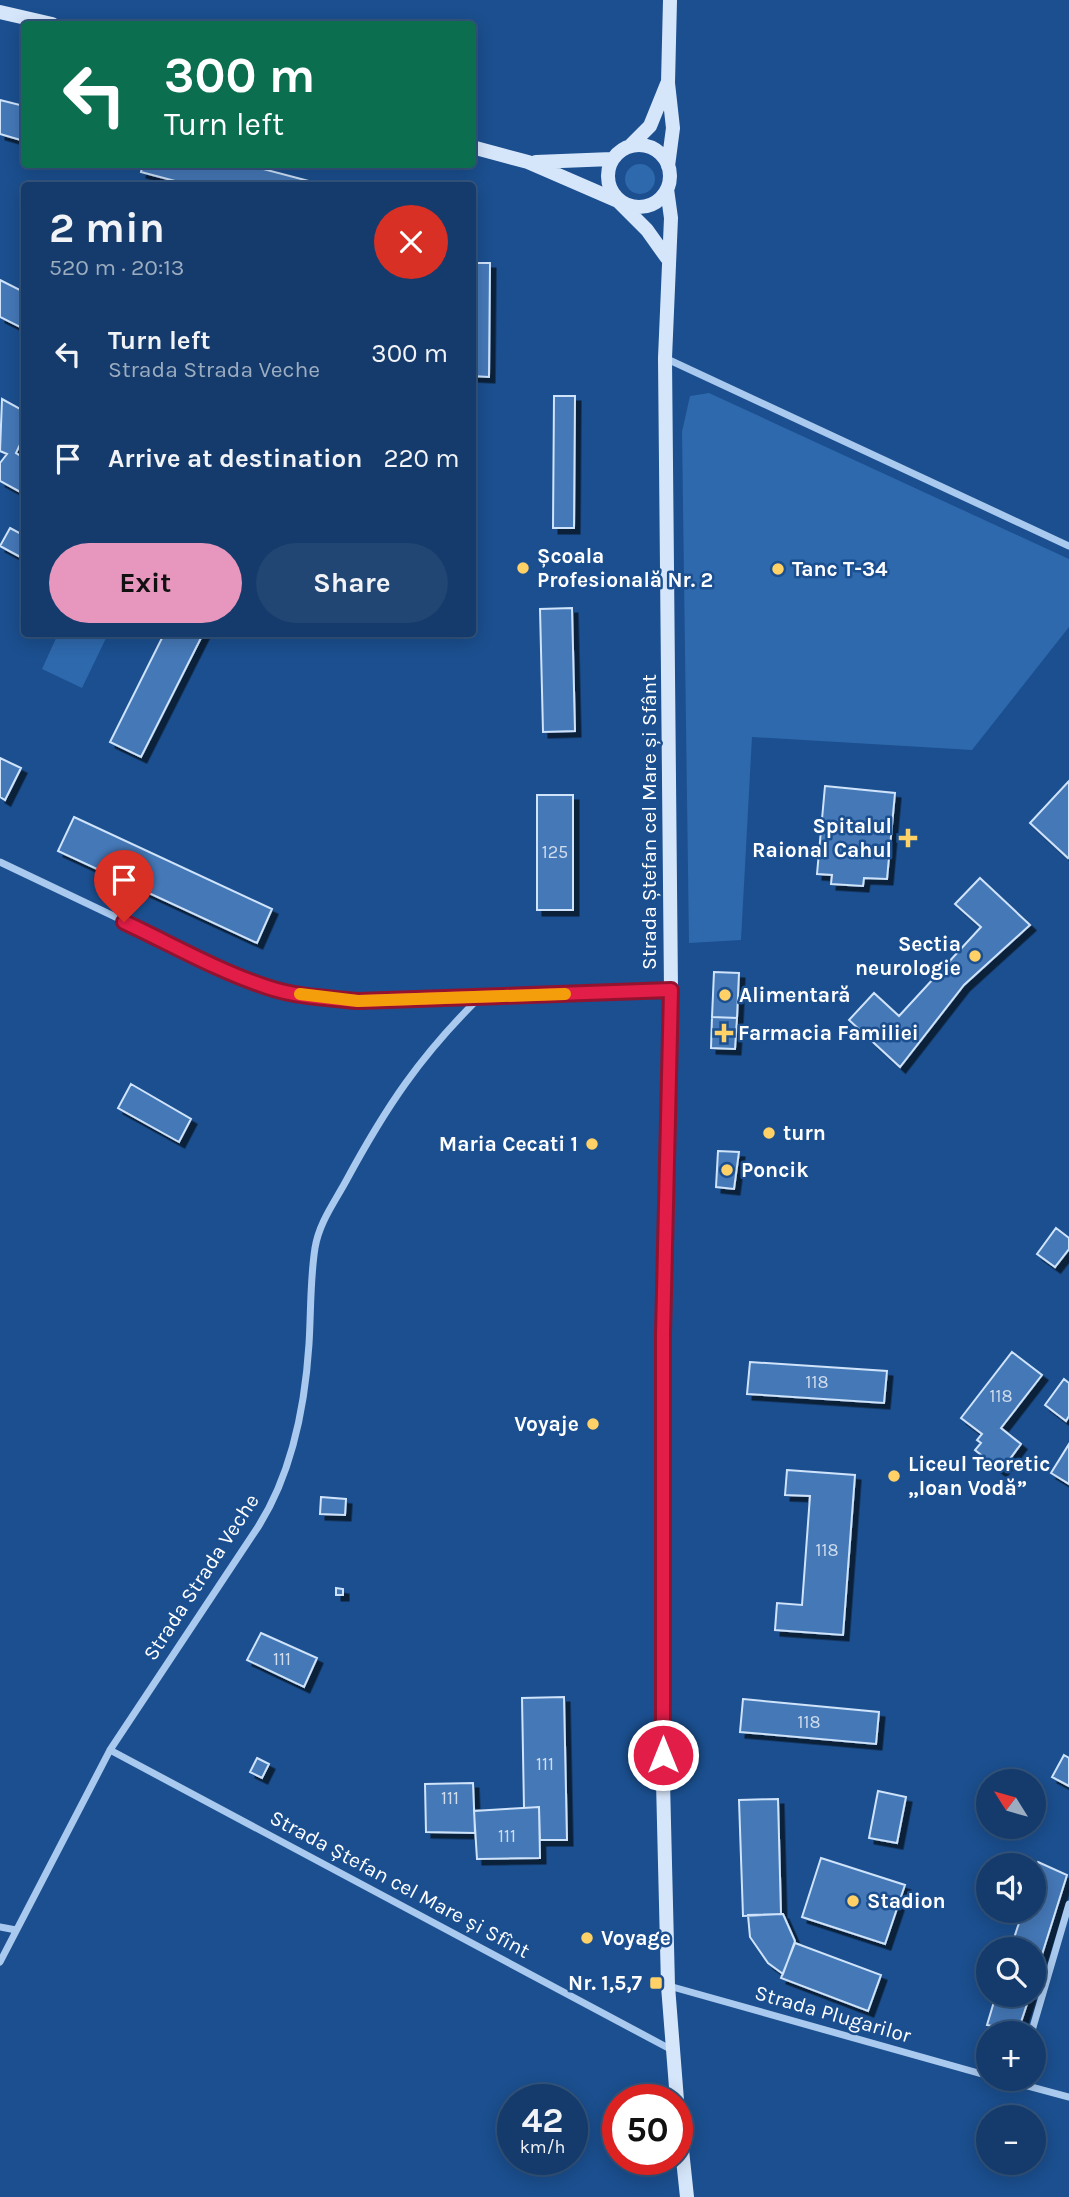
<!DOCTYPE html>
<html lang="en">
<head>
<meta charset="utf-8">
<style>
  :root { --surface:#143b6b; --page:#214673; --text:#f1f3f6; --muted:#9dadc1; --line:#33557e; --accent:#e797bd }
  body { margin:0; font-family:Karla,sans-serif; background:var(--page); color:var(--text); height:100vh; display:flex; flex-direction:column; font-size:26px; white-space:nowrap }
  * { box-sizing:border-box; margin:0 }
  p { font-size:23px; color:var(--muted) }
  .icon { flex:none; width:38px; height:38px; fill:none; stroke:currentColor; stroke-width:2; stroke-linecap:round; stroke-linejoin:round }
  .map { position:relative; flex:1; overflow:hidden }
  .sheet { position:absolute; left:21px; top:182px; width:455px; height:455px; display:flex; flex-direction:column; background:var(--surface); border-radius:7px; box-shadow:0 4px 18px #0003,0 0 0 2px var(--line) }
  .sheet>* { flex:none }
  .banner { position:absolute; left:21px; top:21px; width:455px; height:147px; border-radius:7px; box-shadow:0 4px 18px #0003,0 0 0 2px var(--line); background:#0b6e4f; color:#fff; overflow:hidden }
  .needle { width:46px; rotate:307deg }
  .fabs { position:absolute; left:976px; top:1769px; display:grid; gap:14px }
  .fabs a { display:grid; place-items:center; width:70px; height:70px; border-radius:50%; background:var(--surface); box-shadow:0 4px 18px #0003,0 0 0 2px var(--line); font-size:35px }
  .speed { position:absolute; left:497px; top:2084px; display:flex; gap:14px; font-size:35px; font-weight:700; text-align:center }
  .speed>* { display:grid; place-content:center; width:91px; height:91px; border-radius:50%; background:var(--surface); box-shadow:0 4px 18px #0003,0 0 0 2px var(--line); line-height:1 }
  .speed small { font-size:18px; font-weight:400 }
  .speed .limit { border:10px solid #d22; background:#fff; color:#111 }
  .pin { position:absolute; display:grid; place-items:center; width:60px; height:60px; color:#fff; margin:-72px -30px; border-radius:50% 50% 50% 0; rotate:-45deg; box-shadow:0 0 7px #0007 }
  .pin .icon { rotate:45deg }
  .me { position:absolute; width:77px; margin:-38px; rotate:0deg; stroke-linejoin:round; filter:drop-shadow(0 0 5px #0008) }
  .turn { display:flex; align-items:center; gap:24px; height:147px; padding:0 28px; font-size:32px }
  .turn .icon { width:91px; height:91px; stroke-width:2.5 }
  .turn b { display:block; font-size:49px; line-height:60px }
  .round { display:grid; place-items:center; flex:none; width:74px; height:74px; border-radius:37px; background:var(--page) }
  .headline { display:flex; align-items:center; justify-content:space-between; height:119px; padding:0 28px }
  h1 { font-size:42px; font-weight:700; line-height:52px }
  .action { display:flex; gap:14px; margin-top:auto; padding:14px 28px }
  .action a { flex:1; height:80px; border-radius:42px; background:var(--accent); color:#111; font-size:28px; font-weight:700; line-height:80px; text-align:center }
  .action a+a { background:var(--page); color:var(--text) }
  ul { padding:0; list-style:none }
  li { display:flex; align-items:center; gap:21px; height:105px; padding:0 28px }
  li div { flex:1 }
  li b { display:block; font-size:26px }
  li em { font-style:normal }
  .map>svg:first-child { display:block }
  .green { fill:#2e69ad }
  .building { fill:#4478b7; stroke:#cfe3fa; stroke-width:2; filter:url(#shadow) }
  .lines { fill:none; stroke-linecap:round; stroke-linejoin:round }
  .street { stroke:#a9c9ee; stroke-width:7 }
  .secondary { stroke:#d6e6fa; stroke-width:14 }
  .route-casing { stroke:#92132f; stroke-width:18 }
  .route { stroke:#e11d48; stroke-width:12 }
  .slow { stroke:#f59e0b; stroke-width:12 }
  .poi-dot { fill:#ffd166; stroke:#1b4f8f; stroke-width:2.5 }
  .labels { text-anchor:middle; stroke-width:5; stroke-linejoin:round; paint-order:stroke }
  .number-label { font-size:18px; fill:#d0dded }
  .poi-label { font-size:21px; font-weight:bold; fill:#fff; stroke:#1b4f8f; text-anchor:start }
  .street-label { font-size:21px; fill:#fff; stroke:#1b4f8f }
</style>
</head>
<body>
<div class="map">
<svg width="1069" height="2197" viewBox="0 0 1069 2197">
  <defs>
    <filter id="shadow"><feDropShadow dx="5.5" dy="5.5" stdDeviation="0" flood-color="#0009"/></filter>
  </defs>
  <rect width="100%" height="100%" fill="#1b4f8f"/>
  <path class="green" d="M625 179a15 15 0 1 1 30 0a15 15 0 1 1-30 0Z
    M709 393 1069 559V627L972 750 752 737 741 940 689 943 682 432 690 396Z
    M58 634H108L82 688 42 669Z"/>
  <path class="building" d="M0 100 24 106V141L0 134Z
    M143 164H244L324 185 194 186 141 172Z
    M472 263H490L489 377 472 376Z
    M0 280 24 292V329L0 317Z
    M554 396H575L574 528H553Z
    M2 399 24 411V436L16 453 24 458V494L0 481V463L7 454 0 451Z
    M10 528 21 534 24 528V559L0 546Z
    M572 608 575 731 543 732 540 609Z
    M164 634H203L141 757 110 742Z
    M0 758 21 768 5 800 0 797Z
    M1069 781V857L1068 858 1030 823Z
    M825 786 895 793 887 879 864 878 863 886 831 884 832 875 817 874Z
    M537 795H573V910H537Z
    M74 817 272 909 257 943 58 851Z
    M980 878 1030 925 964 985 900 1067 849 1020 874 993 899 1016 981 927 955 904Z
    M714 972 739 973 737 1018 712 1017Z
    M712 1017 737 1018 735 1049 711 1048Z
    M131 1084 191 1119 179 1142 118 1108Z
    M718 1151 739 1152 734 1189 716 1187Z
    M1056 1228 1069 1238V1249L1055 1267 1037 1254Z
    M1012 1352 1042 1375 1001 1428 1021 1444 1001 1471 975 1450 981 1443 977 1440 982 1434 961 1418Z
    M750 1362 887 1371 884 1403 747 1394Z
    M1064 1379 1069 1383V1416L1066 1421 1045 1405Z
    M1069 1444V1484L1051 1473Z
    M787 1470 855 1475 843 1635 775 1630 777 1603 802 1605 810 1496 785 1495Z
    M321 1497 346 1499 345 1515 320 1514Z
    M336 1588 343 1589V1595H336Z
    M261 1633 317 1658 304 1687 247 1660Z
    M564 1697 567 1840H540L539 1807 524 1808 522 1698Z
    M743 1699 879 1712 876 1744 740 1732Z
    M1064 1755 1069 1758V1786L1052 1777Z
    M257 1758 269 1764 262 1778 250 1772Z
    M473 1783 475 1833 426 1832 425 1784Z
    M878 1791 906 1797 897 1843 869 1838Z
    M778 1799 781 1914 743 1916 739 1800Z
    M539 1807 540 1858 477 1859 474 1811Z
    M821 1858 905 1885 885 1944 802 1917Z
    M1038 1862 1067 1875 1034 1980V1950H1010L1023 1911H1034V1874Z
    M783 1914 795 1941 783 1974 768 1963 750 1937 748 1915Z
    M795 1943 881 1975 868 2011 781 1978Z
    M996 1995H1030L1018 2031 987 2025Z"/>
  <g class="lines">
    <path class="street" d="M665 358 1069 546
      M0 862 248 980C284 993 320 997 358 1001L671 990
      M110 1750 672 2050
      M0 1927 16 1930
      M0 1962 110 1750 258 1527C291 1475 305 1406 309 1344 311 1312 310 1280 315 1248 319 1223 334 1203 346 1181 386 1107 420 1056 480 997
      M669 1986 989 2076
      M1031 2034 1069 1904
      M1001 2079 1069 2097"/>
    <path class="secondary" d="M0 12 52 24
      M608 176a31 31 0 1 1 62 0a31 31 0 1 1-62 0Z
      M631 145 650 126 667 84
      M472 147 528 162 618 201 647 230 667 258
      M536 162 612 159
      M668 166 673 128 668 83 670 0
      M667 189 671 218 665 358 671 990 664 1334 663 1782 668 1986 677 2100
      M677 2103 687 2197"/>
  </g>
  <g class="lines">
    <defs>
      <path id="route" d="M124 922C171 944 218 971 267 987 296 997 328 998 358 1001L671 990 663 1334V1755"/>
    </defs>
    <use href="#route" class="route-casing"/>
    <use href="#route" class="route"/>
    <path class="slow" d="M300 994 358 1001 565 994"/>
  </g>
  <g class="poi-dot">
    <circle cx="523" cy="568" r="7"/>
    <circle cx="778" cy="569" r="7"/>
    <path d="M904.5 827.5h7v7h7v7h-7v7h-7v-7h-7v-7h7z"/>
    <circle cx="975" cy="956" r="7"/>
    <circle cx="725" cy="995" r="7"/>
    <path d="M720.5 1022.5h7v7h7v7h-7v7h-7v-7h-7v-7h7z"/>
    <circle cx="769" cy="1133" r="7"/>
    <circle cx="592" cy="1144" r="7"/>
    <circle cx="727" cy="1170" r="7"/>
    <circle cx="593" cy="1424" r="7"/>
    <circle cx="894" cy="1476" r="7"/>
    <circle cx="853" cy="1901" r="7"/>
    <circle cx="587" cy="1938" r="7"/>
    <rect x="649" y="1976" width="14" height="14" rx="3.5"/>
  </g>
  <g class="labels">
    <g class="number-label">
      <text x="555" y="858">125</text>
      <text x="817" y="1388">118</text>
      <text x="1001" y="1402">118</text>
      <text x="827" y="1556">118</text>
      <text x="282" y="1665">111</text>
      <text x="809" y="1728">118</text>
      <text x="545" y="1770">111</text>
      <text x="450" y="1804">111</text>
      <text x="507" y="1842">111</text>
    </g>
    <g class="poi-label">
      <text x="537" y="563">Școala<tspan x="537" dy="24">Profesională Nr. 2</tspan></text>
      <text x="792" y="576">Tanc T-34</text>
      <text x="892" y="833" text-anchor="end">Spitalul<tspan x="892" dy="24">Raional Cahul</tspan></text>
      <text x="961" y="951" text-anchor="end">Sectia<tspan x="961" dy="24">neurologie</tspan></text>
      <text x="739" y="1002">Alimentară</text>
      <text x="738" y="1040">Farmacia Familiei</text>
      <text x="783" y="1140">turn</text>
      <text x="578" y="1151" text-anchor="end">Maria Cecati 1</text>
      <text x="741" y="1177">Poncik</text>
      <text x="579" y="1431" text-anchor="end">Voyaje</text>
      <text x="908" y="1471">Liceul Teoretic<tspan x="908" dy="24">„Ioan Vodă”</tspan></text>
      <text x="867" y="1908">Stadion</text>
      <text x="601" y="1945">Voyage</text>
      <text x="642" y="1990" text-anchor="end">Nr. 1,5,7</text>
    </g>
    <g class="street-label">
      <text transform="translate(649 822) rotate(-90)" y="7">Strada Ștefan cel Mare și Sfânt</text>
      <text transform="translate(201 1577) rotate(-57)" y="7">Strada Strada Veche</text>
      <text transform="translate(400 1884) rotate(28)" y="7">Strada Ștefan cel Mare și Sfînt</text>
      <text transform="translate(833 2014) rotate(16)" y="7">Strada Plugarilor</text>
    </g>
  </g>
</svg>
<div class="fabs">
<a><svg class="needle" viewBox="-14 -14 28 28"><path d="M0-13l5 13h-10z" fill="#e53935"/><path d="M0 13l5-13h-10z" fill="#9dadc1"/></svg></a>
<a><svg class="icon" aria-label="sound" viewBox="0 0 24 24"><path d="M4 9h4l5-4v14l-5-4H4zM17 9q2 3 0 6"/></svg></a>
<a><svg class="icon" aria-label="search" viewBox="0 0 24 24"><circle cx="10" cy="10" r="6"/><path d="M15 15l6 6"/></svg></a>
<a>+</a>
<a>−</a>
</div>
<div class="speed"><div>42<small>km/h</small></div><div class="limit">50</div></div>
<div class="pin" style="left:124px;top:922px;background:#d93025"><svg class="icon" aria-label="arrive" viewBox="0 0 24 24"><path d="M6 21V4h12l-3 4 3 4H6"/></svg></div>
<svg class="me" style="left:663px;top:1755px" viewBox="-20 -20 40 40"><circle r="17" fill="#e11d48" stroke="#fff" stroke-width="3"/><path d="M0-11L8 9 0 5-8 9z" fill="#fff"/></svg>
<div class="banner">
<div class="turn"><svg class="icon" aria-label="left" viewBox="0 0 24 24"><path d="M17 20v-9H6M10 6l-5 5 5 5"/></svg><div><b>300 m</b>Turn left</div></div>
</div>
<section class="sheet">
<div class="headline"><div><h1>2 min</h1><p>520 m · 20:13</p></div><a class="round" style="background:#d93025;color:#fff"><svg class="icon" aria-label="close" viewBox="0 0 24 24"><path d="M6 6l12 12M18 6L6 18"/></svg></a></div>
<ul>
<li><svg class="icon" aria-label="left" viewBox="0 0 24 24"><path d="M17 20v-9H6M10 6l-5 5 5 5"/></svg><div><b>Turn left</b><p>Strada Strada Veche</p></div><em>300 m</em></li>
<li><svg class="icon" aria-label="arrive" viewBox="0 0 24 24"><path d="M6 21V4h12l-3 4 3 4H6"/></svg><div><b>Arrive at destination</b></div><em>220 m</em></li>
</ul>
<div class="action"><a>Exit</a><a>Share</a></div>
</section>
</div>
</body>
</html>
